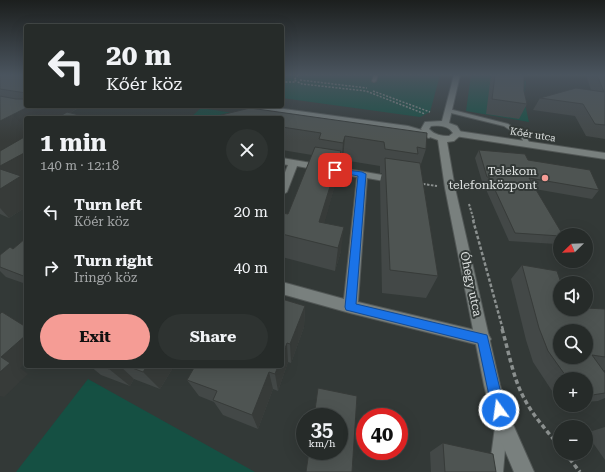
<!DOCTYPE html>
<html lang="en">
<head>
<meta charset="utf-8">
<style>
  :root { --surface:#262b29; --page:#2e3331; --text:#f1f3f6; --muted:#a4a7a8; --line:#424746; --accent:#f59c95 }
  body { margin:0; font-family:"Roboto Serif",serif; background:var(--page); color:var(--text); height:100vh; display:flex; flex-direction:column; font-size:15px; white-space:nowrap }
  * { box-sizing:border-box; margin:0 }
  p { font-size:13px; color:var(--muted) }
  .icon { flex:none; width:22px; height:22px; fill:none; stroke:currentColor; stroke-width:2; stroke-linecap:round; stroke-linejoin:round }
  .map { position:relative; flex:1; overflow:hidden }
  .details { position:absolute; left:24px; top:116px; width:260px; height:252px; display:flex; flex-direction:column; background:var(--surface); border-radius:4px; box-shadow:0 4px 16px #0002,0 0 0 1px var(--line) }
  .details>* { flex:none }
  .top-card { position:absolute; left:24px; top:24px; width:260px; height:84px; border-radius:4px; box-shadow:0 4px 16px #0002,0 0 0 1px var(--line); background:#262b29; color:var(--text); overflow:hidden }
  .needle { width:26px; rotate:247deg }
  .tools { position:absolute; left:553px; top:228px; display:grid; gap:8px }
  .tools a { display:grid; place-items:center; width:40px; height:40px; border-radius:50%; background:var(--surface); box-shadow:0 4px 16px #0002,0 0 0 1px var(--line); font-size:20px }
  .speed { position:absolute; left:296px; top:408px; display:flex; gap:8px; font-size:20px; font-weight:700; text-align:center }
  .speed>* { display:grid; place-content:center; width:52px; height:52px; border-radius:50%; background:var(--surface); box-shadow:0 4px 16px #0002,0 0 0 1px var(--line); line-height:1 }
  .speed small { font-size:10px; font-weight:400 }
  .speed .limit { border:6px solid #d22; background:#fff; color:#111 }
  .pin { position:absolute; display:grid; place-items:center; width:34px; height:34px; color:#fff; margin:-17px; border-radius:8px; box-shadow:0 2px 6px #0006 }
  .me { position:absolute; width:44px; margin:-22px; rotate:346deg; stroke-linejoin:round; filter:drop-shadow(0 0 3px #0008) }
  .turn { display:flex; align-items:center; gap:14px; height:84px; padding:0 16px; font-size:18px }
  .turn .icon { width:52px; height:52px; stroke-width:2.5 }
  .turn b { display:block; font-size:28px; line-height:34px }
  .round { display:grid; place-items:center; flex:none; width:42px; height:42px; border-radius:21px; background:var(--page) }
  .head { display:flex; align-items:center; justify-content:space-between; height:68px; padding:0 16px }
  h1 { font-size:24px; font-weight:700; line-height:30px }
  .cta { display:flex; gap:8px; margin-top:auto; padding:8px 16px }
  .cta a { flex:1; height:46px; border-radius:24px; background:var(--accent); color:#111; font-size:16px; font-weight:700; line-height:46px; text-align:center }
  .cta a+a { background:var(--page); color:var(--text) }
  ul { padding:0; list-style:none }
  li { display:flex; align-items:center; gap:12px; height:56px; padding:0 16px }
  li div { flex:1 }
  li b { display:block; font-size:15px }
  li em { font-style:normal }
  .map>svg:first-child { display:block }
  .green { fill:#155043 }
  .lines { fill:none; stroke-linecap:round; stroke-linejoin:round }
  .lane-casing { stroke:#525756; stroke-width:2 }
  .street-casing { stroke:#525756; stroke-width:2 }
  .secondary-casing { stroke:#525756; stroke-width:2 }
  .path-far3 { stroke:#8b908f; stroke-width:1.5; stroke-dasharray:2 1.5; stroke-linecap:butt }
  .path-far2 { stroke:#8b908f; stroke-width:2; stroke-dasharray:2.5 1.5; stroke-linecap:butt }
  .path-far1 { stroke:#8b908f; stroke-width:2.5; stroke-dasharray:3.5 2; stroke-linecap:butt }
  .path { stroke:#8b908f; stroke-width:3.5; stroke-dasharray:4.5 3; stroke-linecap:butt }
  .lane { fill:#79807e; fill-rule:evenodd }
  .street { fill:#79807e; fill-rule:evenodd }
  .secondary { fill:#79807e; fill-rule:evenodd }
  .wall { fill:#434847 }
  .shaded-wall { fill:#373b39 }
  .building { fill:#4e5452; stroke:#373b39; fill-rule:evenodd }
  .route { fill:#1a73e8; stroke:#114b97 }
  .poi-dot { fill:#f59c95; stroke:#333937; stroke-width:1.5 }
  .labels { text-anchor:middle; stroke-width:4; stroke-linejoin:round; paint-order:stroke }
  .far-street-label { font-size:10px; fill:#dfe3e2; stroke:#333937 }
  .poi-label { font-size:12px; fill:#dfe3e2; stroke:#333937; text-anchor:end }
  .street-label { font-size:12px; fill:#dfe3e2; stroke:#333937 }
</style>
</head>
<body>
<div class="map">
<svg width="605" height="472" viewBox="0 0 605 472">
  <rect width="100%" height="100%" fill="#333937"/>
  <path class="green" d="M282 75H440L430 112 420 117 282 98Z
    M471 75H489L526 81 524 100 529 122 466 111Z
    M201 108 253 116 251 118H190Z
    M88 379 255 472H16Z"/>
  <g class="lines">
    <defs>
      <path id="lane" d="M374 75H378L376 81 374 82 372 81Z
        M449 109 508 124 525 135 530 144 529 145H525L521 137 504 126 447 112 446 111Z
        M501 421 505 423 507 427 503 472H489L495 427 497 423Z"/>
      <path id="street" d="M241 106H262L408 126 432 133 433 135 429 138 407 131 245 108Z
        M458 131 605 153V159L455 136 454 134Z
        M282 158 400 178 401 180 396 183 367 178 358 302 483 332 488 334 491 339 488 344 483 346 350 313 282 294V282L344 299 357 177 297 166 287 192 282 195V180L288 165 282 164Z"/>
      <path id="secondary" d="M454 75H460L449 123 457 126 462 134 454 141 447 142 455 188 500 385 511 420 534 472H514L493 422 484 385 445 188 438 140 427 136 421 129 425 122 442 121ZM431 126C439 125 449 126 453 133L449 136C441 136 435 135 429 129Z"/>
    </defs>
    <use href="#lane" class="lane-casing"/>
    <use href="#street" class="street-casing"/>
    <use href="#secondary" class="secondary-casing"/>
    <path class="path-far3" d="M298 75 294 80 302 84 366 91 425 114
      M300 80 367 88
      M282 82H295
      M373 91 430 112"/>
    <path class="path-far2" d="M423 184 437 186
      M469 204 474 221"/>
    <path class="path-far1" d="M473 220 503 330"/>
    <path class="path" d="M502 329C509 352 513 379 525 400 534 417 548 432 560 447
      M565 453 580 472"/>
    <use href="#lane" class="lane"/>
    <use href="#street" class="street"/>
    <use href="#secondary" class="secondary"/>
  </g>
  <path class="wall" d="M0 75H26V106H82L70 113 26 118V207L9 218 0 214V151L12 144 0 151Z
    M491 75H524V91L527 104 519 119 486 114Z
    M586 75H605V139L586 136 575 116 533 110 540 98 591 90Z
    M250 108 426 149 420 167 438 276 426 298 382 293 380 182 382 173H380V166L343 160 341 166H339L338 174 324 223 341 251 335 271 282 257V213L288 214 312 155 282 150V118H214L213 117Z
    M479 150 528 160 599 190 592 199 535 189 560 235V240L556 244 509 241 484 185H483L475 158Z
    M26 238V284L6 277 0 271V255L13 249Z
    M522 265 560 309H605V370H602L605 373V398L598 401 586 402V379H560V403L533 362 526 340 511 279Z
    M282 299 305 306 304 327 291 363 288 362 278 391 273 389 258 429 223 415 214 402 199 396 187 380Z
    M90 366H174L160 389 134 379 130 386 101 375Z
    M605 427V460L586 433Z
    M443 443 496 472H431L430 452Z"/>
  <path class="shaded-wall" d="M30 106H82L60 118H26V137L0 151V121Z
    M345 136 343 160 341 166 343 143Z
    M341 151 338 174 319 243V222Z
    M26 152V207L9 218 0 208V166Z
    M344 227 341 251 335 271 338 248Z
    M305 306 304 327 291 363 290 344Z
    M26 335V362L20 368 28 374 4 397 0 396V372L1 357Z
    M287 343 288 362 278 391 275 374 278 366H282V356Z
    M112 366H120L134 379 130 386 109 369Z
    M147 366H174L160 389 143 372Z
    M269 372 273 389 258 429 252 415Z"/>
  <path class="building" d="M0 75H26V93L0 89Z
    M495 75H524V91L527 104 492 99Z
    M597 75H605V125L595 124 583 104 540 98 576 88 604 92Z
    M0 96 16 99H26V106H30L0 121Z
    M250 108 427 133 426 149 417 147 418 154 385 149 384 142 345 136 343 143 319 139 321 133 282 127V118H220L213 117Z
    M67 112 87 117 85 118H57Z
    M26 136V152L0 166V151Z
    M315 147 341 151 319 222 344 227 338 248 282 234V213L288 214Z
    M479 150 525 154 528 160 590 170 599 190 529 178 563 235H560V236L515 233 489 177H487Z
    M385 158 420 163 438 276 390 270Z
    M0 169 21 176 0 189Z
    M26 238V277L0 267V255L10 247 13 249Z
    M522 265 557 271 561 283H560V309H586V308L605 309V357L592 355 605 373V393L586 396V379H568L548 351 539 328ZM560 331H586V357H560Z
    M282 299 305 306 290 344 287 343 282 356Z
    M2 312 26 327V335L1 357 10 363 0 372V314Z
    M101 366H112L109 369Z
    M127 366H147L143 372Z
    M195 366H278L275 374 269 372 252 415 213 400 217 391 187 380Z
    M318 388 357 396 352 472H306L309 451H339V417H314Z
    M443 443 493 454 496 472H445Z"/>
  <linearGradient id="sky" x2="0" y2="1"><stop stop-color="#1c1f1e"/><stop offset="0.53" stop-color="#4a545e"/><stop offset="1" stop-color="#4a545e" stop-opacity="0"/></linearGradient>
  <rect width="605" height="141" fill="url(#sky)"/>
  <path class="route" d="M332 168 362 172 366 174 356 304 487 335 505 410 503 415 499 417 494 415 492 410 478 343 346 310 345 307 358 176 332 171Z"/>
  <circle class="poi-dot" cx="545" cy="178" r="4"/>
  <g class="labels">
    <g class="far-street-label">
      <text transform="translate(533 134) rotate(9)" y="4">Kőér utca</text>
    </g>
    <g class="poi-label">
      <text x="537" y="175">Telekom<tspan x="537" dy="14">telefonközpont</tspan></text>
    </g>
    <g class="street-label">
      <text transform="translate(471 284) rotate(78)" y="4">Óhegy utca</text>
    </g>
  </g>
</svg>
<div class="tools">
<a><svg class="needle" viewBox="-14 -14 28 28"><path d="M0-13l5 13h-10z" fill="#e53935"/><path d="M0 13l5-13h-10z" fill="#a4a7a8"/></svg></a>
<a><svg class="icon" aria-label="sound" viewBox="0 0 24 24"><path d="M4 9h4l5-4v14l-5-4H4zM17 9q2 3 0 6"/></svg></a>
<a><svg class="icon" aria-label="search" viewBox="0 0 24 24"><circle cx="10" cy="10" r="6"/><path d="M15 15l6 6"/></svg></a>
<a>+</a>
<a>−</a>
</div>
<div class="speed"><div>35<small>km/h</small></div><div class="limit">40</div></div>
<div class="pin" style="left:335px;top:170px;background:#d93025"><svg class="icon" aria-label="arrive" viewBox="0 0 24 24"><path d="M6 21V4h12l-3 4 3 4H6"/></svg></div>
<svg class="me" style="left:499px;top:410px" viewBox="-20 -20 40 40"><circle r="17" fill="#1a73e8" stroke="#fff" stroke-width="3"/><path d="M0-11L8 9 0 5-8 9z" fill="#fff"/></svg>
<div class="top-card">
<div class="turn"><svg class="icon" aria-label="left" viewBox="0 0 24 24"><path d="M17 20v-9H6M10 6l-5 5 5 5"/></svg><div><b>20 m</b>Kőér köz</div></div>
</div>
<section class="details">
<div class="head"><div><h1>1 min</h1><p>140 m · 12:18</p></div><a class="round"><svg class="icon" aria-label="close" viewBox="0 0 24 24"><path d="M6 6l12 12M18 6L6 18"/></svg></a></div>
<ul>
<li><svg class="icon" aria-label="left" viewBox="0 0 24 24"><path d="M17 20v-9H6M10 6l-5 5 5 5"/></svg><div><b>Turn left</b><p>Kőér köz</p></div><em>20 m</em></li>
<li><svg class="icon" aria-label="right" viewBox="0 0 24 24"><path d="M7 20v-9h11M14 6l5 5-5 5"/></svg><div><b>Turn right</b><p>Iringó köz</p></div><em>40 m</em></li>
</ul>
<div class="cta"><a>Exit</a><a>Share</a></div>
</section>
</div>
</body>
</html>
